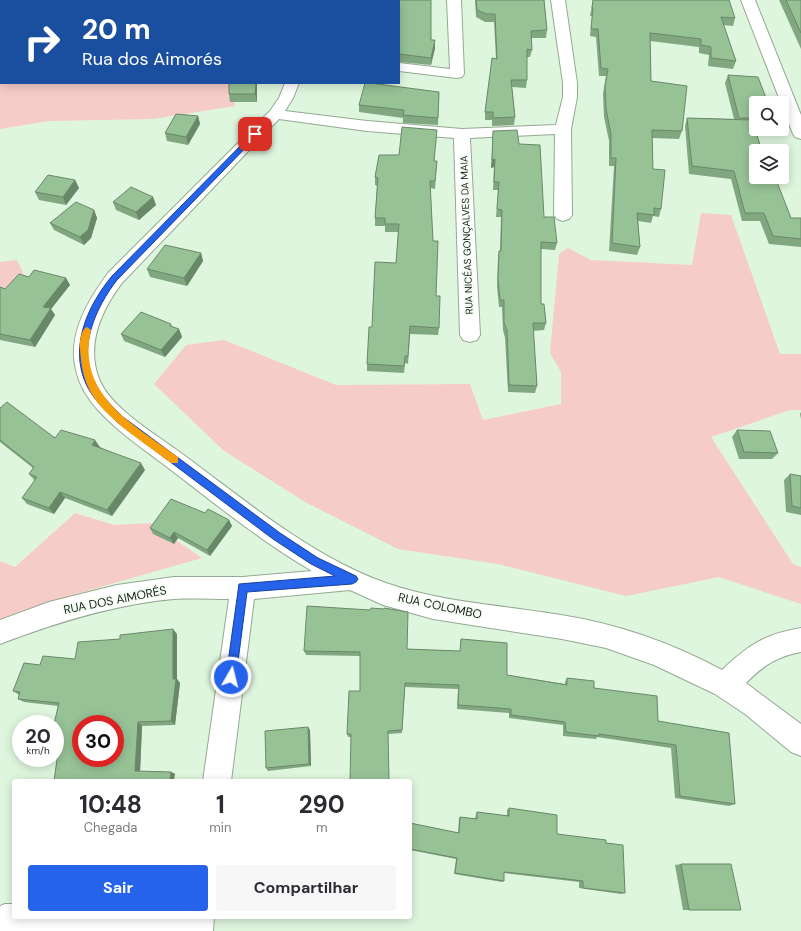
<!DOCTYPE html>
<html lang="pt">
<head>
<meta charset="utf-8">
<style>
  :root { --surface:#fff; --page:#f7f7f7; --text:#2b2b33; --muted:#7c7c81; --accent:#2563eb }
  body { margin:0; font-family:"DM Sans",sans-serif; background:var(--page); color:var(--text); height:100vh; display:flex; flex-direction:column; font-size:15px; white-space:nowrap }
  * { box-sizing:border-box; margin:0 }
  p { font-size:13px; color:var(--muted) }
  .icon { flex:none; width:22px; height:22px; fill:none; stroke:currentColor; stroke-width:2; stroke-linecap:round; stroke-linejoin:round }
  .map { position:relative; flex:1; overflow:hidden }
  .sheet { position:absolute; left:12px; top:779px; width:400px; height:140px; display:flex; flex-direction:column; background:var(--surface); border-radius:4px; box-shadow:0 2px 10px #0003 }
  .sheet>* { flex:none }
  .banner { position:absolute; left:0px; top:0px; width:400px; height:84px; box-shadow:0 2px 10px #0003; background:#1a4fa0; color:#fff; overflow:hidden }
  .controls { position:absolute; left:749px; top:96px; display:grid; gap:8px }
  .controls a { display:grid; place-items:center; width:40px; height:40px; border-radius:4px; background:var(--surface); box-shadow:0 2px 10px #0003; font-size:20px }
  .speed { position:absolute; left:12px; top:715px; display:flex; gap:8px; font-size:20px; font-weight:700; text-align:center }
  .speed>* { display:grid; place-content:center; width:52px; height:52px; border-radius:50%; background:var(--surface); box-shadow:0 2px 10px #0003; line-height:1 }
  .speed small { font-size:10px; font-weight:400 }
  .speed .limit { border:6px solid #d22; background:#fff; color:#111 }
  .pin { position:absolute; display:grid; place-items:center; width:34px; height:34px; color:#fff; margin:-17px; border-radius:8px; box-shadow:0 2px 6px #0006 }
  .me { position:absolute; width:44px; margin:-22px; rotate:8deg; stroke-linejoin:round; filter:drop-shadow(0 0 3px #0008) }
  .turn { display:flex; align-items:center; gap:14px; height:84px; padding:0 16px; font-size:18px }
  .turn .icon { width:52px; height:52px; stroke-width:2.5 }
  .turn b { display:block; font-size:28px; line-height:34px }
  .eta { display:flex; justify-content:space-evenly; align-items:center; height:68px; text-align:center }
  .eta b { font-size:24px; font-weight:700; line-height:28px }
  .cta { display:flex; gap:8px; margin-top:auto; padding:8px 16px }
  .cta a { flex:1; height:46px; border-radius:4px; background:var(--accent); color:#fff; font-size:16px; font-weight:700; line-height:46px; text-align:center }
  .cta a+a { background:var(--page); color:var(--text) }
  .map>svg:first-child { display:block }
  .green { fill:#f6ccc9 }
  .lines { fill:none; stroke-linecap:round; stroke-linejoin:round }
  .minor-casing { stroke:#94a993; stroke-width:2 }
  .minor { fill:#fff; fill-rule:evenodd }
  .wall { fill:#81a781 }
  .shaded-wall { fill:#698869 }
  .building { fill:#96c296; stroke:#698869; fill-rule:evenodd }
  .route { fill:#2563eb; stroke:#184099 }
  .slow { fill:#f59e0b }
  .labels { text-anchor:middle; stroke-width:4; stroke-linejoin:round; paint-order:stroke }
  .far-street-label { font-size:10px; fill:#182118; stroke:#f5fef5 }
  .street-label { font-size:12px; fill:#182118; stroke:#f5fef5 }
</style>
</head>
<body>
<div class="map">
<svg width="801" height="931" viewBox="0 0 801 931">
  <rect width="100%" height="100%" fill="#dff6de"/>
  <path class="green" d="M0 56 1 83H233L235 106 153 119 49 121 0 129Z
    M701 213 731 215 780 354H801V410H790L711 437 793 564 801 567V604L719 577 626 596 498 564 398 549 305 502 223 450 154 384 186 345 224 340 336 385 470 384 483 420 561 404V372L550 353 559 254 568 248 591 260 692 265Z
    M17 260 25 277 0 304V262Z
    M75 513 114 525 151 523 202 558 52 601 0 622V561L15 567Z"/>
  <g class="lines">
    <defs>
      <path id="minor" d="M82 0H96L81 1Z
        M197 0H211L212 1H198Z
        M447 0H461L464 74 462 77 457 78 399 71V63L450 69Z
        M551 0H565L577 83V97L571 129 572 215 569 219 563 221 557 219 554 215 555 134 470 138 480 335 477 340 470 342 463 340 460 335 454 138 367 131 279 119 122 283C101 311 85 346 100 381 112 409 157 435 181 453 245 500 310 556 386 583 443 603 503 605 561 615 618 624 672 643 722 670 748 645 765 634 801 628V652C776 657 764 665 746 683L801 724V756L791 752 745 714 715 694 654 665 606 648 562 639 433 619 383 605 350 590 254 599 231 781H203L229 599C211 599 192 598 174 599 115 604 55 623 0 644V620L49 602 117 585 174 577H243L312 571C264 543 219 507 175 473 149 453 120 434 98 410 88 399 79 385 76 370 67 335 88 300 108 273L270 111 279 98 285 83H299L293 98 285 111 367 121 462 129 556 125 563 97V83Z
        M741 0H755L801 115V139L795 137 793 134Z
        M5 904H14V917H214L213 931H0V906Z"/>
    </defs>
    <use href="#minor" class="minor-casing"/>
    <use href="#minor" class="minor"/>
  </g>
  <path class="wall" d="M475 0H544L547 30 546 38H531L532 50 530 57H527V80L526 88 512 87 515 117 514 125 492 126V120H485V112L496 59 494 22H485L476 17Z
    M593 0 735 18 733 26 723 25 736 61 733 69 708 66 709 55 699 53V47L650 41 651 81 682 131 679 139 652 138 653 169 661 209 659 217 653 216 651 223 638 221 640 247 637 255 609 251 614 166H609V141L604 117 603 94 606 76H599L596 37 590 36 592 16H590Z
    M779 0H801V49Z
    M399 1 431 40 435 48 431 65 399 62Z
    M728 75 756 103V126H754L756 151 791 218H801V247L769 244 760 221H742L731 179 689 174 685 126 687 118 734 119 725 83Z
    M257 83V102H230L229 94Z
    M439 92 438 125 403 123V118L359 112V105Z
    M198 116 200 124 188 145 167 141 165 133Z
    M493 131 519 144 544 217 557 243 555 250 541 249V304L546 323 544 330 533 331 537 386 535 393 508 392 505 338 503 330 502 307H499L497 286 498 259 499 251H500L501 217H496L498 190H493L494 167 491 168Z
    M436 138 434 161H437L435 189 430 188 436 296 439 328 438 335 410 334 408 364 405 363 404 373 367 371V364L372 327 396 263 398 232H385V226H375V218L377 186 375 185V177L399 155Z
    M75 180 79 188 66 205 39 200 35 192Z
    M153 197 156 205 139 220 116 210 113 202Z
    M94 210 97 218 91 238 84 245 54 230 50 223Z
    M201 253 203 261 187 286 150 277 147 269Z
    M29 277 66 278 70 285 51 309 55 315 35 347 0 340V287L5 289Z
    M171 324 172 327 179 329 182 337 165 357 124 341 121 334Z
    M0 408 55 438 100 447 145 470 112 516 65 498 54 514 27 504 22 498 35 481 29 474 33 468 0 442Z
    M801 412V419L800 414Z
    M737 430 778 453 772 459H739L732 437Z
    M790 474 801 476V515L786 512 784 480Z
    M205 513 229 520 232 526 210 556 178 538 174 544 153 534 150 528Z
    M177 634V679L180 683 175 725 142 726 140 771 171 772 175 774 54 781 60 741H57L55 740V724L58 706 24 702 18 699 19 695 13 691 40 665 75 659 120 639Z
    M461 639 507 675 565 684V682L567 678 594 688 658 721 735 804 729 806 675 798 671 748 597 737 596 739 563 736V725L509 718V713L457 709 458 689 405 687 402 733 348 737 347 734 360 691V656L306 655 304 651 407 649 460 651Z
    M310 730 311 766 268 771 266 768Z
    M509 808 557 834 606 843 625 893 621 894 579 888V882L504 873V881L502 882 454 874 456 859 410 850V823L458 833 459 818 460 817 475 819 476 814 477 812 507 816V810Z
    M681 864 741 910H683L675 865Z"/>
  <path class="shaded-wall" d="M0 3H1V11H0Z
    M435 40V48L431 65V58Z
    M0 71H1V79L0 80Z
    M256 83H257V102L255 94Z
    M198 116 200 124 188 145 186 137Z
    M495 159 494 167 491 168 492 160Z
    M75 180 79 188 66 205 63 197Z
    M153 197 156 205 139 220 136 212Z
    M94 210 97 218 91 238 84 245 80 237Z
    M201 253 203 261 187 286 184 278Z
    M66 278 70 285 51 309 55 315 35 347 30 340 43 307Z
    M179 329 182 337 165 357 161 350Z
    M95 440 100 447 97 451 92 445Z
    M141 463 145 470 112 516 107 510Z
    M60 492 65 498 54 514 49 508Z
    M229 520 232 526 210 556 207 550Z
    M174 532 178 538 174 544 170 538Z
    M173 629 177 634V679L180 683 175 725 171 721 173 679Z
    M138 722 142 726 140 774 135 771Z
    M308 727 310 730 311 766 309 764Z
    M171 772 175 774 174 781H170Z"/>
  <path class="building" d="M0 0H62L61 1H1V3H0Z
    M289 0H316V1H289Z
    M383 0H431V40H435L431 58 399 54V55V1H383Z
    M476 0H544L547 30 531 31 532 50 527 49V80H511L515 117 493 118V112H485L492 58 497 59 495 14H486L477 10Z
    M593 0H729L735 18 721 17 736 61 711 58V47L701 45V39L650 33 651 81 687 86 682 131 652 130 653 169 665 170 661 209 654 208V215L637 213 640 247 612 243 616 158H611V134L606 109 605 86 608 69 601 68 598 29H591L593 8H592Z
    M786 0H801V33Z
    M1 38V71H0V42Z
    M728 75 758 77 768 103H756V118H739Z
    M229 83H256L255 94H229Z
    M365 83H370L439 92 438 118 403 115 404 110 359 105Z
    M176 114 198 116 186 137 165 133Z
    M687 118 752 120 762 151H756V177H775L791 218H801V239L773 236 764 213H745L734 171 692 166Z
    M402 127 437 130 434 161H437L435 181H430L433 241H438L436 296H440L439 328 410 326 408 356H405L404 366 367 364 369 327H372L375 262 396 263 399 224H385V218H375L378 178 375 177 379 155H399Z
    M517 130 519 144 540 145 544 217H554L557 243 541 242V304H544L546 323H533L537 386 509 385 507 330 504 323V300H500L498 279 499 251H501L502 210 497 209 499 182H494L495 159 492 160 493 131Z
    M48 175 75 180 63 197 35 192Z
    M131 187 153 197 136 212 113 202Z
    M76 202 94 210 88 230 80 237 50 223Z
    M165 245 201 253 184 278 147 269Z
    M34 270 66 278 43 307 51 308 30 340 0 334V287L5 289 19 274 29 277Z
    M141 312 171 324 170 326 179 329 161 350 121 334Z
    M7 402 55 438 61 430 95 440 92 445 141 463 107 510 60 492 49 508 22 498 37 477 29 474 34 467 0 440V408Z
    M737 430 770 431 778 453 744 452Z
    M790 474 801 476V508L792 506Z
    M171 499 205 513 208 509 229 520 207 550 174 532 170 538 150 528Z
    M307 606 370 610 371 608 384 609V608L408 612 407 649 460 651 461 639 507 643V675L567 685V678L594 681V688L657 696 658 721 729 733 735 804 680 796 676 745 599 734V736L566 732 565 722 511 715V709L458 705 459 685 405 683 402 730 388 731 389 781H350L351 734H347L349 691H360V652L304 651Z
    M173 629V679H176L171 721 138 722 135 771 171 772 170 781H54L60 738H55V724H54L59 703 18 699 20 692 13 691 24 663 40 665 43 656 75 659 78 642 120 639V635ZM81 724H115V758H81Z
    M308 727 309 764 266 768 265 731Z
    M509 808 557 815V834L606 840V843L623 845 625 893 583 888V881L532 875 504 872V881L455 873 457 858 410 849V823L459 833 460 817 477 819V812L509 816Z
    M681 864H731L741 910H689Z"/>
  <path class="route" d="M253 133 259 134 117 280C96 307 76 350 95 384 102 397 112 406 123 417L280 533 318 558 356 576 358 579 356 582 352 584 247 592 236 677 235 681 231 682 227 681 226 677 239 584 335 576 311 564 273 539 117 422C105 410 93 399 86 384 69 346 88 305 112 276Z"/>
  <path class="slow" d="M87 327 91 330C76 395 133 424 178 457V463H171C144 442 97 415 86 382 82 371 81 360 80 349 79 343 81 329 87 327Z"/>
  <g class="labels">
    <g class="far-street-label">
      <text transform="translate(466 235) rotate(-92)" y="4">RUA NICÉAS GONÇALVES DA MAIA</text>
    </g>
    <g class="street-label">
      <text transform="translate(115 600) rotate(-11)" y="4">RUA DOS AIMORÉS</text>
      <text transform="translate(440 606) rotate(12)" y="4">RUA COLOMBO</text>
    </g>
  </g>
</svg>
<div class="controls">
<a><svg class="icon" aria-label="search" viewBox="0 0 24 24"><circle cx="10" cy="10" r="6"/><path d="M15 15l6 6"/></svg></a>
<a><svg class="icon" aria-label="layers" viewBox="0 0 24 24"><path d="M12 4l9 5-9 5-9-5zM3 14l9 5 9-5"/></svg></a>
</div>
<div class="speed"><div>20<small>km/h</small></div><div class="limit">30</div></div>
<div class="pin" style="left:255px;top:134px;background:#d93025"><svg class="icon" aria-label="arrive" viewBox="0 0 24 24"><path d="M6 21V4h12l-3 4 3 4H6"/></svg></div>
<svg class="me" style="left:231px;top:677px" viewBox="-20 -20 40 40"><circle r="17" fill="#2563eb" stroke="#fff" stroke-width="3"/><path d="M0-11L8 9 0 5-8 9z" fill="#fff"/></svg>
<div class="banner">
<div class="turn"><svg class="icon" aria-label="right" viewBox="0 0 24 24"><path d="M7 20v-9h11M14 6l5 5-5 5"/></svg><div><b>20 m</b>Rua dos Aimorés</div></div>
</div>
<section class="sheet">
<div class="eta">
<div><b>10:48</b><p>Chegada</p></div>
<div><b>1</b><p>min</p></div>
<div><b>290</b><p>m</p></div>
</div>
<div class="cta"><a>Sair</a><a>Compartilhar</a></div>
</section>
</div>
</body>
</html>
